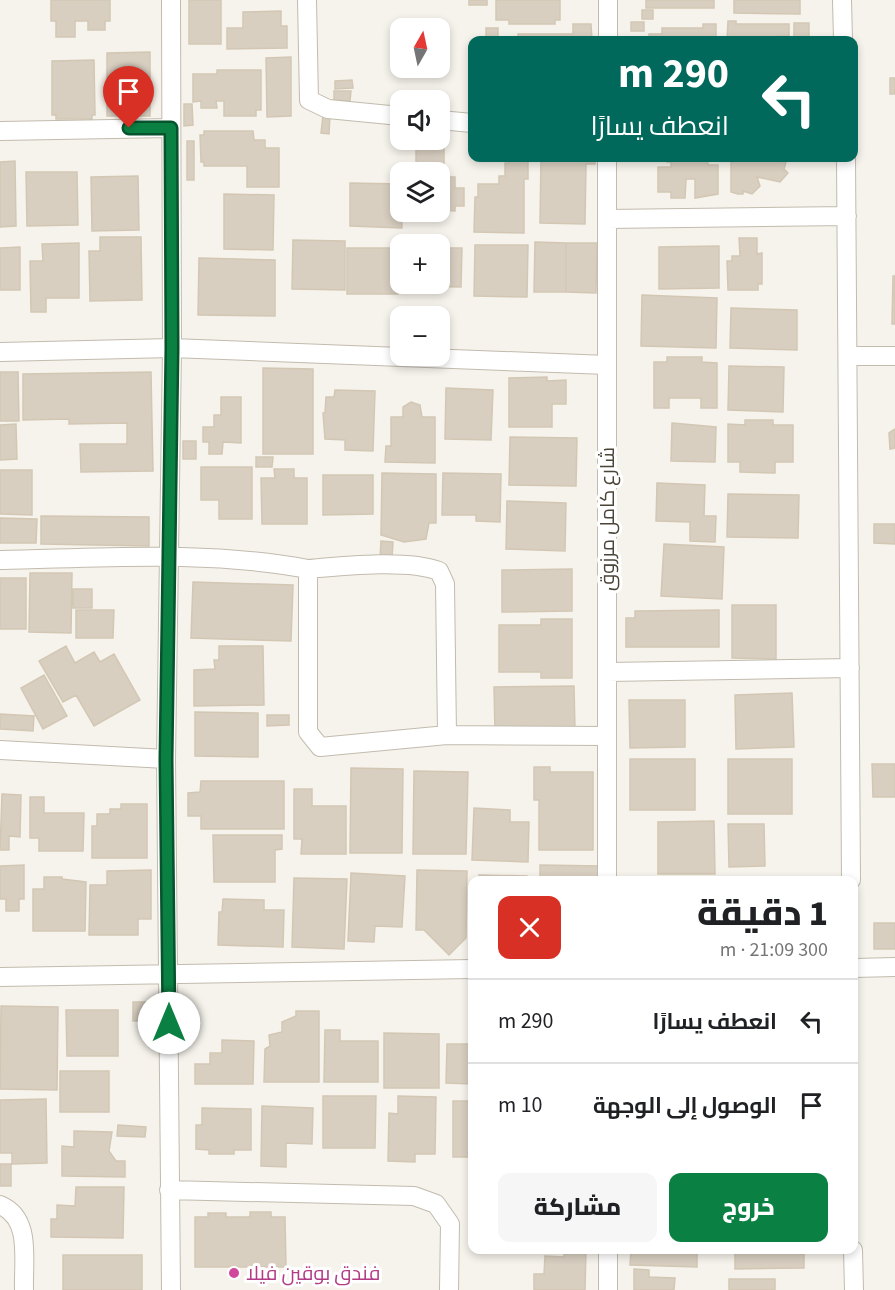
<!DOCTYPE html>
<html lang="ar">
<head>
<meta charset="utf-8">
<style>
  :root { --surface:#fff; --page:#f6f6f6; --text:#202124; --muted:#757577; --line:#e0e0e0; --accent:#0b8043 }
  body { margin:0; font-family:"Source Sans 3",Cairo,sans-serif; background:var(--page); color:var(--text); direction:rtl; height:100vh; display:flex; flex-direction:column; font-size:22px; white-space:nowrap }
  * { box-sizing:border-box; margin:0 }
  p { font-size:20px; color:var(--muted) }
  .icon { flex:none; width:33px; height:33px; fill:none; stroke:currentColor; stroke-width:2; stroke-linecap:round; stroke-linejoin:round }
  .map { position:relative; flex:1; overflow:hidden; direction:ltr }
  .sheet { position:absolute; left:468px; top:876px; width:390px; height:378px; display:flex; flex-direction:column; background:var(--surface); border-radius:12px; box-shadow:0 3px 9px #0003; direction:rtl }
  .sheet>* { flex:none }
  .top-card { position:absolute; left:468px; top:36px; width:390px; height:126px; border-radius:12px; box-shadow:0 3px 9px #0003; direction:rtl; background:#00695c; color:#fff; overflow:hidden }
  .needle { width:39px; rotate:9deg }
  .tools { position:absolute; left:390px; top:18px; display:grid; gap:12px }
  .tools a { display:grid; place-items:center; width:60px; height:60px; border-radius:12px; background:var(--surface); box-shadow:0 3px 9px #0003; font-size:30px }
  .pin { position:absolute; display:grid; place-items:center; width:51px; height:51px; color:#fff; margin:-62px -26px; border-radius:50% 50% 50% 0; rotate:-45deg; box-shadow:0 0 6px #0007 }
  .pin .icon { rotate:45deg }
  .me { position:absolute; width:66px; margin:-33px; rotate:0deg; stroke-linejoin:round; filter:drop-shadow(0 0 4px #0008) }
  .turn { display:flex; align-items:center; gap:21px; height:126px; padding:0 30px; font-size:27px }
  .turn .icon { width:78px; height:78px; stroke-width:2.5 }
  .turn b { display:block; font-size:42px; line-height:51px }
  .round { display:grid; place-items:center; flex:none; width:63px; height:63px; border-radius:12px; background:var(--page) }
  .head { display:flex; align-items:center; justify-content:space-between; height:102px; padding:0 30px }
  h1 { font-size:36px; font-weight:800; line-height:45px }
  .cta { display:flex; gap:12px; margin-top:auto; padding:12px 30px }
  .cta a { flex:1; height:69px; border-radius:12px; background:var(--accent); color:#fff; font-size:24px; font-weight:800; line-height:69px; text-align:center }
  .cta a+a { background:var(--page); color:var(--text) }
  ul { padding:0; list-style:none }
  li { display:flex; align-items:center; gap:18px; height:84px; padding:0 30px; border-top:2px solid var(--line) }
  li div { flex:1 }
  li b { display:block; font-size:22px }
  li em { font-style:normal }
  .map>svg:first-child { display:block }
  .building { fill:#d8cfc1; stroke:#d3c7b4; stroke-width:1.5 }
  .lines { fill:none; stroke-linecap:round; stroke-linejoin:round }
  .street-casing { stroke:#c2bbae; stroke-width:20 }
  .street { stroke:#fff; stroke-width:18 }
  .route-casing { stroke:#07532c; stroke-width:15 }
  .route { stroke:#0b8043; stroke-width:10 }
  .hotel-dot { fill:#d1479c; stroke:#fff; stroke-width:2 }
  .labels { text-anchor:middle; stroke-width:6; stroke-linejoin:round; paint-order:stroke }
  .street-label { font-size:20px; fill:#4b4439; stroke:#fff }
  .hotel-label { font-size:20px; fill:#b23c85; stroke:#fff; text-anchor:start }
</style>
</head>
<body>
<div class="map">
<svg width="895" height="1290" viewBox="0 0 895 1290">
  <rect width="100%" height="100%" fill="#f6f3ec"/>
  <path class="building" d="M51 0H110V21H105V30H88V21H75V37H56V21H51Z
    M189 0H221V44H189Z
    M469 0H487V5H469Z
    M496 0H560V20H555V24H509V20H496Z
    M646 0H714V8H646Z
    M734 0H800V14L734 13Z
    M642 10H653V19H642Z
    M281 11V26H287V48L227 49V28H243V12Z
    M728 21H736V24H789V36H776V40H727Z
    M631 22H644V31H631Z
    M794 23H809V40H794Z
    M573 24H591L592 40H518V34H573Z
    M703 24H716V40H649V34H662V28H703Z
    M486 28H498V37H486Z
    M150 52V116H107V53Z
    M291 57V116L267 117 266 58Z
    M94 60 95 115H92V119H56V115H52V61Z
    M217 70H261V110H256V116H224V101H216L217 108H201V101L193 102V74H217Z
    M890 78H895V94H890Z
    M352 80 353 88 335 89V81Z
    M334 91H351L350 101 334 100Z
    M184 104H192L193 125 184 126Z
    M323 115H330L329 134 321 133Z
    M204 131H253L254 140H265V148H279V187H247V166H204V162H201L200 135H204Z
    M187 141H194V180H187Z
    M416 143 444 144V177H455V188H464V206H455V211L440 210V172H416Z
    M509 158H528V179H524V233L474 232 475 197H478V184H499V176H505V163H509Z
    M541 158H595V164H586L585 224 540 223Z
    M667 158H708V165H718V194L695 198V179H686L685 198H671V192H658V167H671V162H667Z
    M727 158H787L784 169 788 173 780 182 757 177 760 186 752 194 743 191V194H738L731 192V159Z
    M15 161 16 226 0 227V162Z
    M26 172H77L78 225 27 226Z
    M138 176 139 230 92 231 91 177Z
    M350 183 400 184 402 228 350 226Z
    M224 194 274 195 273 250 224 249Z
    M100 237H141L142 300 90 301 89 251H100Z
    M739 238H757V254L762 253V284H758V290H728L727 261H732V256H740Z
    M293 240 345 241V290L292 289Z
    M535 242 566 243V292H534Z
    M79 243V298H46V312H31L30 261H43L42 244Z
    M566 243H597L596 293 566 292Z
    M475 245H528L527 297 474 296Z
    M719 246V288L659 289V247Z
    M20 247V290H0V248Z
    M347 248H399L398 294H347Z
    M440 248H462L461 287 407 286V284H440Z
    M199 258 275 260V316L198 315Z
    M893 276H895V324H892Z
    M642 295 717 298 716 348 641 346Z
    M731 308 797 310V350L730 348Z
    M667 357H702V362L717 363V408H701V398H669V408H654V362H667Z
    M729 366 784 367 783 412 728 410Z
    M263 368 313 369V454H263Z
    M0 372H18L19 421H0Z
    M151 372 153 471 81 472 80 444H127V423L69 424V419L23 420V374Z
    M547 377V381L566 380V404H552V427H509V378Z
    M446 388 493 390 491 440 445 439Z
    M335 390 375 391 373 451 345 450V440L325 439 323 413H325L326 397H334Z
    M221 397H241V443L223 442 222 454H209V442H203V427H214V415H221Z
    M411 402 420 405 422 417H435V463L385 462 386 446H391V417H403V407Z
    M745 420H773V425H793V462H775V473L740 472V462H728V424L745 425Z
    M672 423 716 427 715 462 671 461Z
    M16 424 17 459 0 460V425Z
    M895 429V448L890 449 889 433Z
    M510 437 577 438 576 486 509 485Z
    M183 441H196V459H183Z
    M256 457H273L272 467H256Z
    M201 467H252V519H219V500H201Z
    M274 469H294V478H307V524H262L261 478H275Z
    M0 470H32V515L0 514Z
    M382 473 436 474V523H429L426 539 404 542 381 535Z
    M443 473 501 474 500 522 476 521V515H442Z
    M323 475H373V514L323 515Z
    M657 483 705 485 704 516H716L715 542 690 541V522L656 521Z
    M728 494 799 495 798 538 727 537Z
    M507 501 566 503 565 551 506 549Z
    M41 516 149 517V546L41 544Z
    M0 518 37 519 36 543H0Z
    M874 524H895V544L874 543Z
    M381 541 393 542 392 559H380Z
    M664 544 724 547 722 599 661 596Z
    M572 569V611L502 612V570Z
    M30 573H72L71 633 29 632Z
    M0 578H26V629H0Z
    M193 582 293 585 291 641 191 638Z
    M73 589H92V608H73Z
    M732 605H776V659L732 658Z
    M76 610H114L113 638H76Z
    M719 610V647H626V618H635V611Z
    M541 619H572V678H541V672H499V625H541Z
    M66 646 75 663 94 652 100 662 114 654 140 700 94 726 76 695 63 702 39 661Z
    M219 646H263L264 705 194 706V670L215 669 214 660H219Z
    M44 675 67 716 43 729 21 688Z
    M574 686 575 731 495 733 494 687Z
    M792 693 794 747 736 749 735 695Z
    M629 700H685V747L630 748Z
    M195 712 258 713V757L195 756Z
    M0 714 34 716 33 731 0 729Z
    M267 715H289V725L267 726Z
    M630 759H695V810H630Z
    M728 759H792V814H728Z
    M872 764H895V797H873Z
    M534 767H550V772H593V850H539V800H534Z
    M351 768 403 769 402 853H350Z
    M414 771 468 772 466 854H413Z
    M201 781H284V829H201V816H188V793L200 792Z
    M294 789H312V806H346V854H301L302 839H294Z
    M2 794 21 795 20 837 9 836V850H0Z
    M30 797H44V813H84L83 851H39V838H30Z
    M121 804H147V858H92V826H97V814H110V809H121Z
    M474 808 510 810V822H529L528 862 472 860Z
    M714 821 715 874H658V822Z
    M728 824H764L765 866 729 867Z
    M213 835H282V849L275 850V882H214Z
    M24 865V899H19V911H6V899H0V866Z
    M540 865 601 866V880H540Z
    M151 870V919H138V935H89L90 885H107V871Z
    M417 870 467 871 466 938 449 955 424 930H416Z
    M351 873 405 876 402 927 375 926 374 942 348 941Z
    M479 875 527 876V880H479Z
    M44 877H62V879L86 882 85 931H33V889H44Z
    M294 878 347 879 344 949 292 947Z
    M223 899 264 900V910H284L283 947 218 945 219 912H222Z
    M874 923H895V949H874Z
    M133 1002H151V1021H133Z
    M1 1006 58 1007 57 1090 0 1089Z
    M66 1010H118V1056H67Z
    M296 1011H319V1082H264L265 1049 270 1046 269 1035 282 1032V1022L296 1016Z
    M325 1030H340V1041H378V1082H324Z
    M384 1033 439 1034V1088H384Z
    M222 1040 254 1041 253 1084H195V1064H210V1053H222Z
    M447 1044H472V1084L446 1083Z
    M60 1071H109V1112H60Z
    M323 1096H376L375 1148H323Z
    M398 1096 436 1097 435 1154H415V1162L388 1161 389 1113 398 1114Z
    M46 1099 47 1163 12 1164V1153H0V1100Z
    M453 1101H472V1157H453Z
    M262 1106 313 1108 312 1144 286 1143V1167L261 1166Z
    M202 1108 251 1109V1150H234V1154H209V1150L196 1149V1125H202Z
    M118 1125 146 1127 145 1137 117 1136Z
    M74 1131 112 1132 109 1151 116 1161H125V1177L62 1176V1146L74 1147Z
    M0 1164H11V1186H0Z
    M76 1187H124L123 1238 51 1237V1219H57V1205L75 1206Z
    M250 1212H271V1217H285L286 1267H195V1217H208V1213H226V1217H250Z
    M564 1250H586L585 1290H534V1274H544L545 1256 564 1257Z
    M631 1250H697V1267L630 1265Z
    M735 1250H804V1268L735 1269Z
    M63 1255H142V1290H63Z
    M634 1269 649 1270V1277L675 1278 674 1290H634Z
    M729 1279H775V1290H729Z"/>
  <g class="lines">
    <defs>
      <path id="street" d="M171 0 172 348 166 759 171 1290
        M307 0 309 100 328 109 400 116
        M842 0 843 40
        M608 40V0
        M440 120 472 123
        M0 131 171 128
        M607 158V880
        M846 158 851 880
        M607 219 847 216
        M0 352 172 348 607 365
        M848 356H895
        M0 560C102 558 206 550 308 569V732L320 747 447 735 607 736
        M308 569C342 566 408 559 439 571L445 584 447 735
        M607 672 850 668
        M0 750 166 759
        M854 968 895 967
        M0 977 472 969
        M169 1190 414 1196 436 1204 450 1224 449 1290
        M0 1205C32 1218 23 1260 24 1290
        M608 1250V1290
        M853 1250 854 1290"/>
    </defs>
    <use href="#street" class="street-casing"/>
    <use href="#street" class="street"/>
  </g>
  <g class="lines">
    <defs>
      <path id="route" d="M129 128H171L172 348 166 759 169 1023"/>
    </defs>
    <use href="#route" class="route-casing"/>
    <use href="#route" class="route"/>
  </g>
  <circle class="hotel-dot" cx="234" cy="1273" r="6"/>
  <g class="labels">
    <g class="street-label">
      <text transform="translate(607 519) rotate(-90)" y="7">شارع كامل مرزوق</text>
    </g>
    <g class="hotel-label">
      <text x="246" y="1280">فندق بوقين فيلا</text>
    </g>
  </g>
</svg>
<div class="tools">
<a><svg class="needle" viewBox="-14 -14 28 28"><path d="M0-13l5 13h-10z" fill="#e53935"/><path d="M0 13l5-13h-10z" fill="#757577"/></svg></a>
<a><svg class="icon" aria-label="sound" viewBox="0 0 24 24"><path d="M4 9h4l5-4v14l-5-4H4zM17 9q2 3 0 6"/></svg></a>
<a><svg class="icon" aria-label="layers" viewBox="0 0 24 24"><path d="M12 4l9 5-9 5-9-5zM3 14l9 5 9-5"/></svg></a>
<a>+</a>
<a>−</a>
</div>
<div class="pin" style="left:129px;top:128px;background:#d93025"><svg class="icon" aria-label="arrive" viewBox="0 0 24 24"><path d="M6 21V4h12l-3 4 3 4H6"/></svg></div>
<svg class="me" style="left:169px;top:1023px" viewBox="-20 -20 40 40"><circle r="19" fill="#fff"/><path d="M0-13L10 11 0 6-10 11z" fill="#0b8043"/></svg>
<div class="top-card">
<div class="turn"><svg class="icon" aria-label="left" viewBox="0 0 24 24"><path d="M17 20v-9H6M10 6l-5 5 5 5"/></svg><div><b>290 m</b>انعطف يسارًا</div></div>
</div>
<section class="sheet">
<div class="head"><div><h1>1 دقيقة</h1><p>300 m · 21:09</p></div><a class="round" style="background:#d93025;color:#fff"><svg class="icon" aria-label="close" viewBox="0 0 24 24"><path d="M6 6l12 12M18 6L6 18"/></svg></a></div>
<ul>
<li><svg class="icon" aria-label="left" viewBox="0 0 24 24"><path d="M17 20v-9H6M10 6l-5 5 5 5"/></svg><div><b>انعطف يسارًا</b></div><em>290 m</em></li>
<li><svg class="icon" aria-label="arrive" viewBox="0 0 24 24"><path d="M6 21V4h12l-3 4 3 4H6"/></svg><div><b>الوصول إلى الوجهة</b></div><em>10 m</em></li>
</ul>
<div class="cta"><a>خروج</a><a>مشاركة</a></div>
</section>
</div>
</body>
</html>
